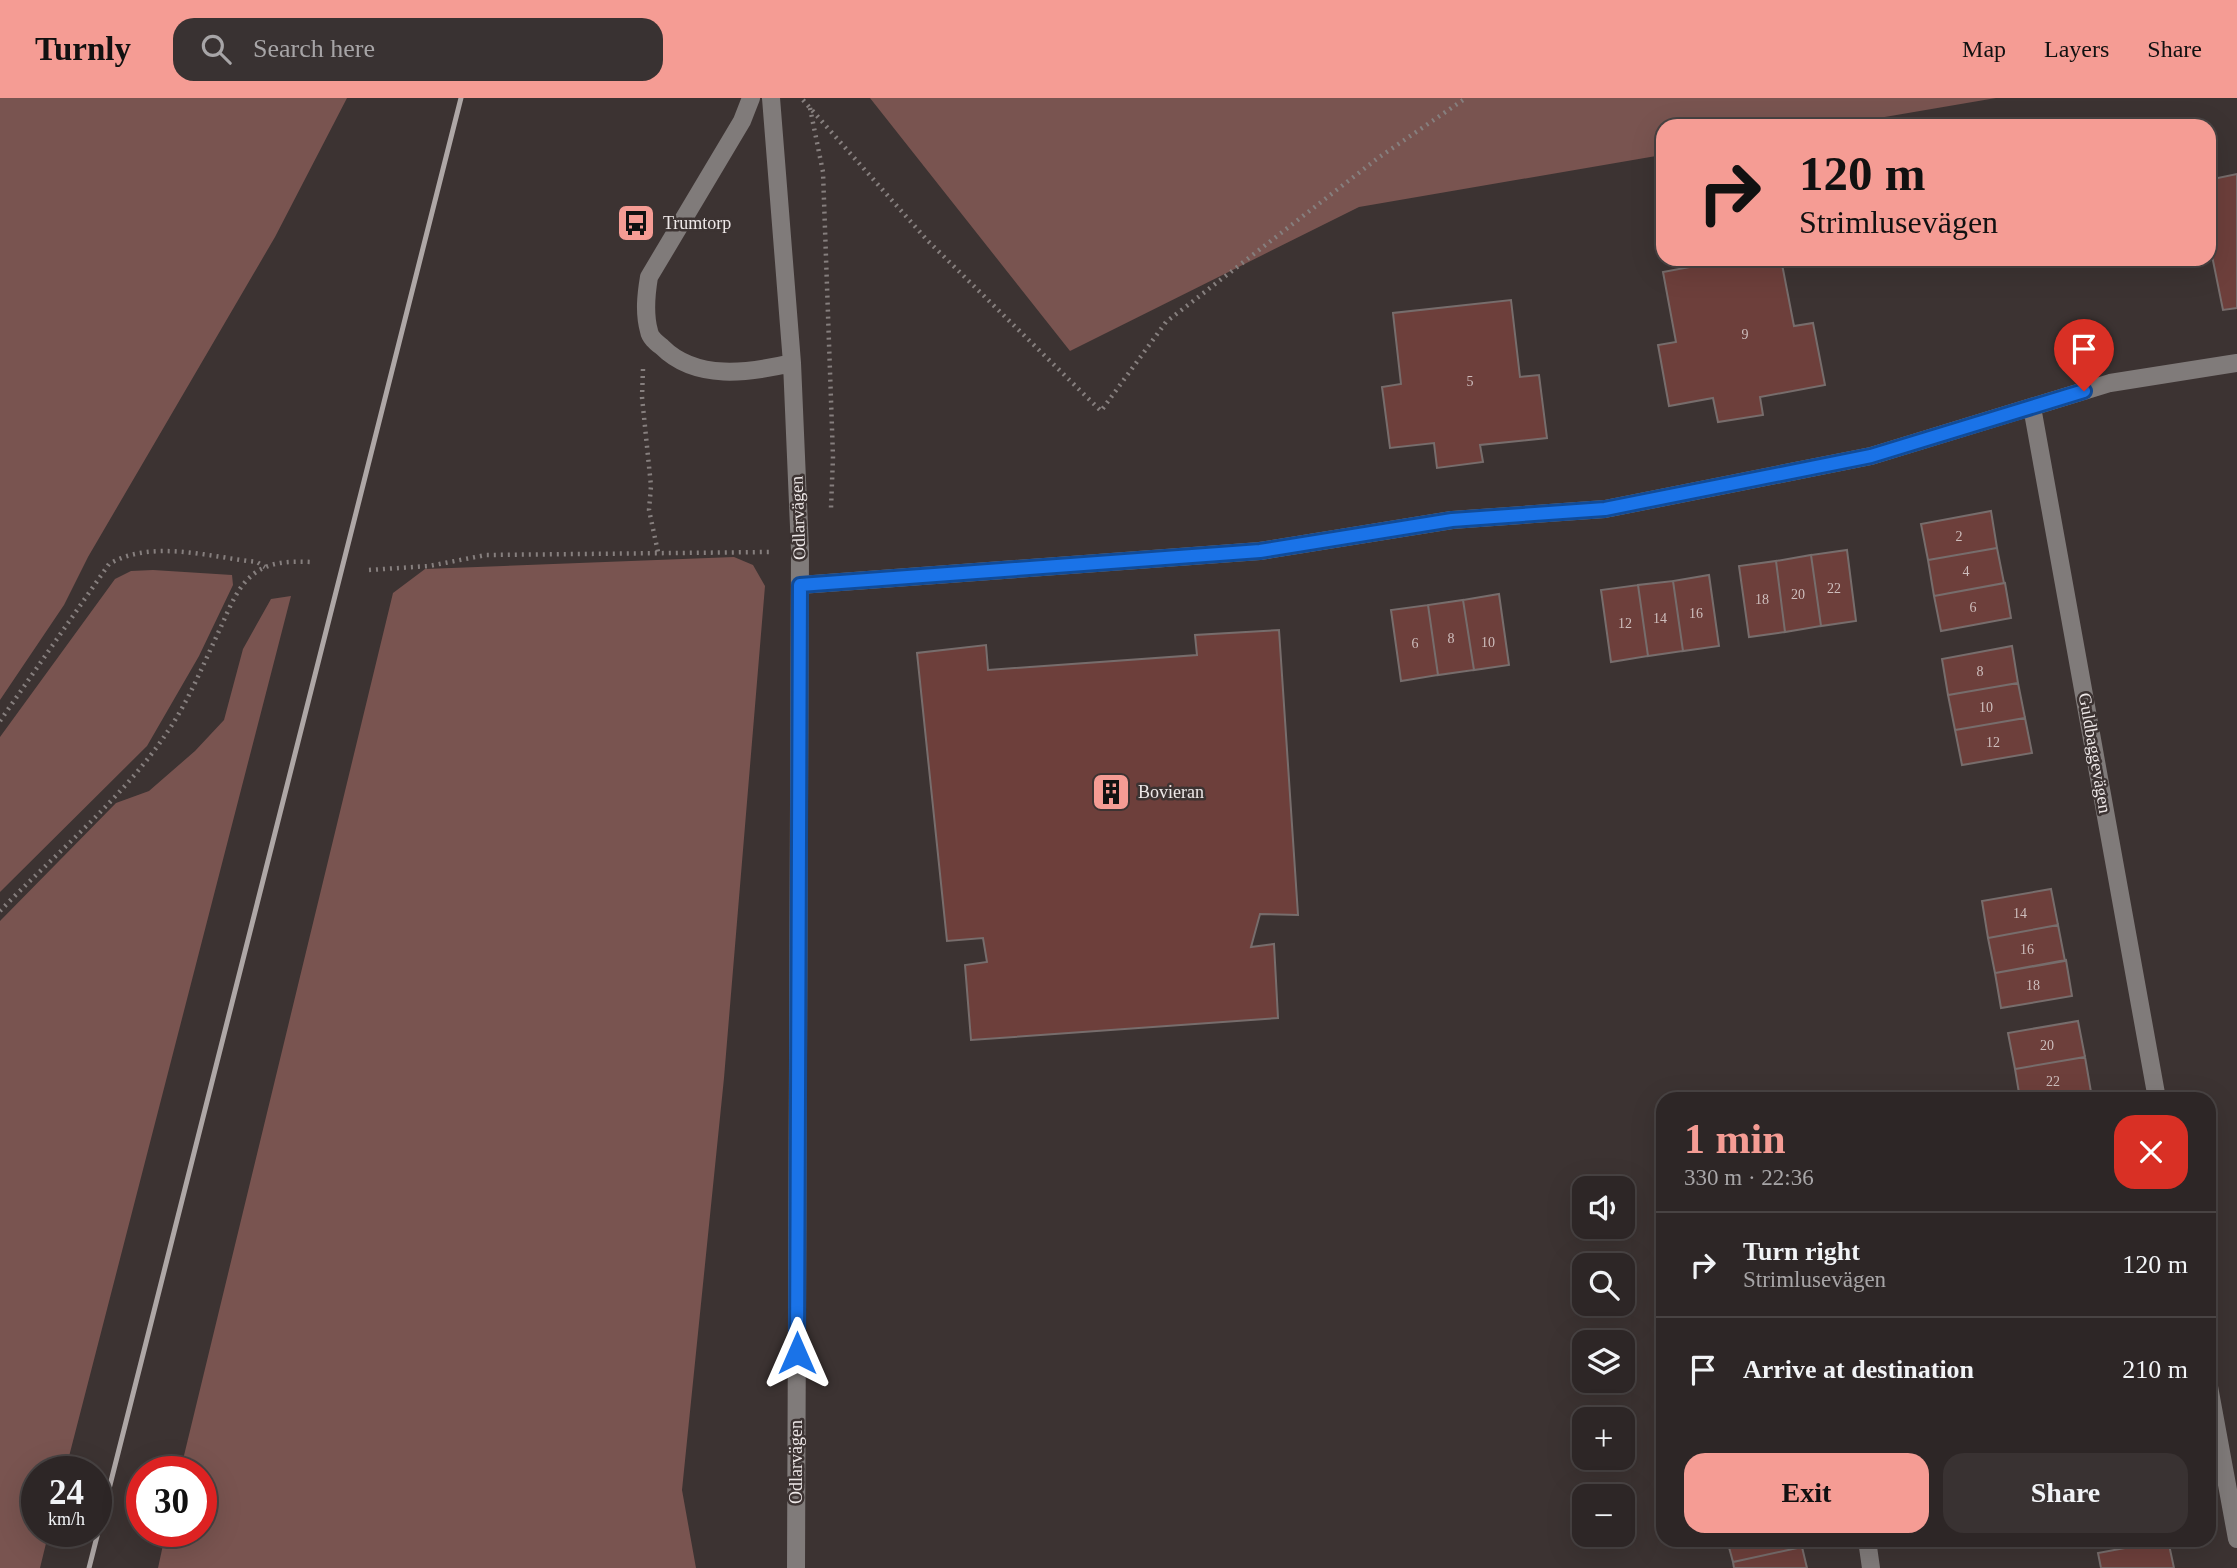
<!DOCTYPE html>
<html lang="en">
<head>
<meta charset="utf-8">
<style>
  :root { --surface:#2d2626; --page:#393232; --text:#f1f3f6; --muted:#a7a5a7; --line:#484343; --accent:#f59c94 }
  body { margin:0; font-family:"Times New Roman",serif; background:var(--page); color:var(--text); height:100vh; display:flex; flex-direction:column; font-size:26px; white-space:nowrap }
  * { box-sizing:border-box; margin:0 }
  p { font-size:23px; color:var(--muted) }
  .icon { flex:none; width:38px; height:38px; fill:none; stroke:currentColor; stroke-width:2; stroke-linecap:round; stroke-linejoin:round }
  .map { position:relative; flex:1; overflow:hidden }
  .panel { position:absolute; left:1656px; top:994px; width:560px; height:455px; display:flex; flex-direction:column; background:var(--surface); border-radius:21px; box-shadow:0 7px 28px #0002,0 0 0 2px var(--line) }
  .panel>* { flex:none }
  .top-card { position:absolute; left:1656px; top:21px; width:560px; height:147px; border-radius:21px; box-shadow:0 7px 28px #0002,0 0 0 2px var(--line); background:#f59c94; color:#111; overflow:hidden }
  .fabs { position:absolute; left:1572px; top:1078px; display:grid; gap:14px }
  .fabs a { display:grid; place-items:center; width:63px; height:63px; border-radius:14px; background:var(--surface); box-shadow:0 7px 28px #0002,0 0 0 2px var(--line); font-size:35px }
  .speed { position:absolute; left:21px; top:1358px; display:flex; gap:14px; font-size:35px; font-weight:700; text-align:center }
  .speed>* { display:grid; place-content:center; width:91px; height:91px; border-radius:50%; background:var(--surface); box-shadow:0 7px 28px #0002,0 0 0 2px var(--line); line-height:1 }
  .speed small { font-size:18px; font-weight:400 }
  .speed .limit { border:10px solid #d22; background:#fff; color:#111 }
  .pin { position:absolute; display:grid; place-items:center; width:60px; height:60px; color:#fff; margin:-72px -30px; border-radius:50% 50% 50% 0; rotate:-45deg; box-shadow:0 0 7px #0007 }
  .pin .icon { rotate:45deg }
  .me { position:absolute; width:77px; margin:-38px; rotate:0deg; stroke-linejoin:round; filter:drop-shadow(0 0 5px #0008) }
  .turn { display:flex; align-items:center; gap:24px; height:147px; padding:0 28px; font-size:32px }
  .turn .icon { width:91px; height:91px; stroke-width:2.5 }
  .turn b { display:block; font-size:49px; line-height:60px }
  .round { display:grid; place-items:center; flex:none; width:74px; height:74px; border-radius:21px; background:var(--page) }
  .head { display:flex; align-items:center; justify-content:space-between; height:119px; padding:0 28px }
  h1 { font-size:42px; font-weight:700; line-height:52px; color:var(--accent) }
  .cta { display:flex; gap:14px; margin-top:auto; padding:14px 28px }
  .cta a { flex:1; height:80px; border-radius:21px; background:var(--accent); color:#111; font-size:28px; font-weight:700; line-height:80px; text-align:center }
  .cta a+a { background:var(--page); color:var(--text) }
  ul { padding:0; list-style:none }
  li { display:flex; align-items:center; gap:21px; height:105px; padding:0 28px; border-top:2px solid var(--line) }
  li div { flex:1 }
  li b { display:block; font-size:26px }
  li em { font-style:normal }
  header { display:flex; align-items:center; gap:42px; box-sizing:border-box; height:98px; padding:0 35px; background:var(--accent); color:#111 }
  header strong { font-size:33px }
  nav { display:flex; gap:38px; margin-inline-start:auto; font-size:24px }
  .search { width:490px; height:63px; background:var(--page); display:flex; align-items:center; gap:18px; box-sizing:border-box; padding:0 24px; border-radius:21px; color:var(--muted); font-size:26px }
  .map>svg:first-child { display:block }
  .green { fill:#795450 }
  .building { fill:#6d3f3b; stroke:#776d6c; stroke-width:2 }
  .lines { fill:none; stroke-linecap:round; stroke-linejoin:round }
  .path { stroke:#867f7e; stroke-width:4.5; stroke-dasharray:2 5; stroke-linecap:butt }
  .minor { stroke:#807b7a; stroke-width:18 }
  .rail { stroke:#aea7a6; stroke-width:5 }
  .route-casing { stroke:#114b97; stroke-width:18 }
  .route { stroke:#1a73e8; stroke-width:12 }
  .labels { text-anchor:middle; stroke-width:5; stroke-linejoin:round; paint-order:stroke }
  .number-label { font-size:14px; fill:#cebebd }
  .poi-label { font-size:18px; fill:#eee8e8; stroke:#3c3332; text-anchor:start }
  .street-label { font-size:18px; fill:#eee8e8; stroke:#3c3332 }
</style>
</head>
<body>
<header>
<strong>Turnly</strong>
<div class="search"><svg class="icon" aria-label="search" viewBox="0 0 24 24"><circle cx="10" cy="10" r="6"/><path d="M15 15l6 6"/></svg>Search here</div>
<nav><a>Map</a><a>Layers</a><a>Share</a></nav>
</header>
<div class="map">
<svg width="2237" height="1470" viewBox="0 0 2237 1470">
  <rect width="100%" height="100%" fill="#3c3332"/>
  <path class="green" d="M0 0H347L275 139 88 459 64 507 0 602Z
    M870 0H1996L1832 28H1662V57L1359 109 1070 253Z
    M734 459 753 467 765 488 724 980 682 1392 696 1470H158L166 1433H201V1374H180L393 495 425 471Z
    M153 472 232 477 233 487 199 558 147 648 0 794V639L115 481 131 473Z
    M291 498 65 1374H37V1433H49L40 1470H0V823L116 705 149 693 195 653 224 622 243 551 271 501Z"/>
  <path class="building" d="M2237 76V210L2223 212 2208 138V82Z
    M1732 161H1781L1794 228 1813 225 1825 287 1760 299 1763 317 1718 324 1713 300 1669 308 1658 247 1676 244 1663 174Z
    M1511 202 1520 279 1539 277 1547 340 1480 347 1483 364 1437 370 1434 345 1390 350 1382 289 1401 286 1393 215Z
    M1991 413 1997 450 1928 462 1921 426Z
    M1997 450 2004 485 1934 498 1928 462Z
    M1847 452 1856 523 1821 528 1811 457Z
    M1811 457 1821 528 1785 534 1776 463Z
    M1776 463 1785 534 1749 539 1739 468Z
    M1709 477 1719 548 1683 553 1673 483Z
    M1673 483 1683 553 1648 558 1638 487Z
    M2005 485 2011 520 1941 533 1934 498Z
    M1638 487 1648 558 1611 564 1601 492Z
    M1499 496 1509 567 1474 572 1463 502Z
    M1463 502 1474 572 1438 577 1428 507Z
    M1428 507 1438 577 1401 583 1391 512Z
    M1279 532 1298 817 1260 816 1251 849 1274 846 1278 920 971 942 965 867 987 864 983 840 947 843 917 555 986 547 988 572 1197 557 1195 537Z
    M2012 548 2018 585 1948 597 1942 561Z
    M2018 585 2025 620 1955 632 1948 597Z
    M2025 620 2032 655 1962 667 1955 632Z
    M2051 791 2058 827 1988 840 1982 803Z
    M2058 827 2065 863 1995 875 1988 840Z
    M2066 862 2072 898 2001 910 1995 875Z
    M2078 923 2085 959 2015 971 2008 935Z
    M2085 959 2091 994 2055 1001H2020L2015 971Z
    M2092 994 2093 1001H2055Z
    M1727 1442H1801L1802 1449 1733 1464Z
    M2168 1442 2174 1470H2101L2098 1455Z
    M1802 1449 1807 1470H1734L1733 1464Z"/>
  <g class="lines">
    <path class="path" d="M803 2 927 142 1101 313 1166 224 1378 60 1466 0
      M810 10 823 74 833 359 831 410
      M643 271 642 299 651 388 649 412 658 454
      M369 472 429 468 486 457 770 454
      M0 623 109 466C152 441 209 459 257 464L265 469
      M0 813C54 757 126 697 168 633 189 602 203 567 219 533 227 516 234 496 247 482 265 463 288 463 312 464"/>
    <path class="minor" d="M751 0 742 23 649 179C646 197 644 215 649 233 650 240 657 245 662 249 696 283 749 275 792 265
      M771 0 792 265 800 452 796 1470
      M2032 309 2157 1001
      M800 487 1260 453 1452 422 1605 411 1871 358 2110 285 2237 265
      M2208 1283 2237 1441
      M1867 1442 1871 1470"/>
    <path class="rail" d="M89 1470 461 0"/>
  </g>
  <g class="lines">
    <defs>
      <path id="route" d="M797 1255 800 487 1260 453 1452 422 1605 411 1871 358 2084 293"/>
    </defs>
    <use href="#route" class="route-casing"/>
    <use href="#route" class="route"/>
  </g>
  <defs>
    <symbol id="bus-square" viewBox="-11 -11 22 22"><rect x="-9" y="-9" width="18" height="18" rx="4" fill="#f59c94" stroke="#3c3332"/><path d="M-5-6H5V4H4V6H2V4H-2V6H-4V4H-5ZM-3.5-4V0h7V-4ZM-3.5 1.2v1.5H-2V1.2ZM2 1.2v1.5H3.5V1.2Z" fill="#111"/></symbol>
    <symbol id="building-square" viewBox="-11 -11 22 22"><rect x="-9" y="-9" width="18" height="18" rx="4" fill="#f59c94" stroke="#3c3332"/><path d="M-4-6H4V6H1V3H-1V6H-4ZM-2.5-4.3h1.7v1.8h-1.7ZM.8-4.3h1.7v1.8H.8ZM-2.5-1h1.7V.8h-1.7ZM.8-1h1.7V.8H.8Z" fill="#111"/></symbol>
  </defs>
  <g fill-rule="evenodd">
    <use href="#bus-square" x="614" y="103" width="44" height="44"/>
    <use href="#building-square" x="1089" y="672" width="44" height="44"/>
  </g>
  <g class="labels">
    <g class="number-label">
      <text x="1745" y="241">9</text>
      <text x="1470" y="288">5</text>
      <text x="1959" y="443">2</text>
      <text x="1966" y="478">4</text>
      <text x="1834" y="495">22</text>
      <text x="1798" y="501">20</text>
      <text x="1762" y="506">18</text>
      <text x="1973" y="514">6</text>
      <text x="1696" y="520">16</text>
      <text x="1660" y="525">14</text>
      <text x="1625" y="530">12</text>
      <text x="1451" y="545">8</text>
      <text x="1488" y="549">10</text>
      <text x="1415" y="550">6</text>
      <text x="1980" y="578">8</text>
      <text x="1986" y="614">10</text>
      <text x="1993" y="649">12</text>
      <text x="2020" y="820">14</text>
      <text x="2027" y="856">16</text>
      <text x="2033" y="892">18</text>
      <text x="2047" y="952">20</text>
      <text x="2053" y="988">22</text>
    </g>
    <g class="poi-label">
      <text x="663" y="131">Trumtorp</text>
      <text x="1138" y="700">Bovieran</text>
    </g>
    <g class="street-label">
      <text transform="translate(798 420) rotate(-92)" y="6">Odlarvägen</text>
      <text transform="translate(2095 655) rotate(80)" y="6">Guldbaggevägen</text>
      <text transform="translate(796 1364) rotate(-90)" y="6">Odlarvägen</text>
    </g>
  </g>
</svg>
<div class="fabs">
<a><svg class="icon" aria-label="sound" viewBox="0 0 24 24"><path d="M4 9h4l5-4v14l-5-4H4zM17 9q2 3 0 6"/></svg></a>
<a><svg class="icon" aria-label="search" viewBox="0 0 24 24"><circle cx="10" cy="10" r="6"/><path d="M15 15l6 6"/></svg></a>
<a><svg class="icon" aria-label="layers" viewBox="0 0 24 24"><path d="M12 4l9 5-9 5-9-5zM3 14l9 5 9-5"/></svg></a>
<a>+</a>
<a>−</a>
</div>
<div class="speed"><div>24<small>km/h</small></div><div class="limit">30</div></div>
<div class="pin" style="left:2084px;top:293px;background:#d93025"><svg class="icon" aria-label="arrive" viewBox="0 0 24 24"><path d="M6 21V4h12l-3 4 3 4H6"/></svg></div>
<svg class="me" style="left:797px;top:1255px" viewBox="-20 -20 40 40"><path d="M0-17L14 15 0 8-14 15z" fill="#1a73e8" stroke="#fff" stroke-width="4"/></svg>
<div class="top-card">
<div class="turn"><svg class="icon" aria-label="right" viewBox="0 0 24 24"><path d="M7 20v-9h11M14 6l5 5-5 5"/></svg><div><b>120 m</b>Strimlusevägen</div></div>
</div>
<section class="panel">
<div class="head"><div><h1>1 min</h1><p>330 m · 22:36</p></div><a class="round" style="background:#d93025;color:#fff"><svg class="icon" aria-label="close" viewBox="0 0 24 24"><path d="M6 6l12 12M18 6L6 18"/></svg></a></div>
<ul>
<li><svg class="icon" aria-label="right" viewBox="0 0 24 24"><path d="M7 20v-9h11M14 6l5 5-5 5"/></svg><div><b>Turn right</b><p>Strimlusevägen</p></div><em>120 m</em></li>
<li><svg class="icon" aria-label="arrive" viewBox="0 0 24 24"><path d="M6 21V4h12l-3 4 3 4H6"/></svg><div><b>Arrive at destination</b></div><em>210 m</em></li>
</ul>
<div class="cta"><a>Exit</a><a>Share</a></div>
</section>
</div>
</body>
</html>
